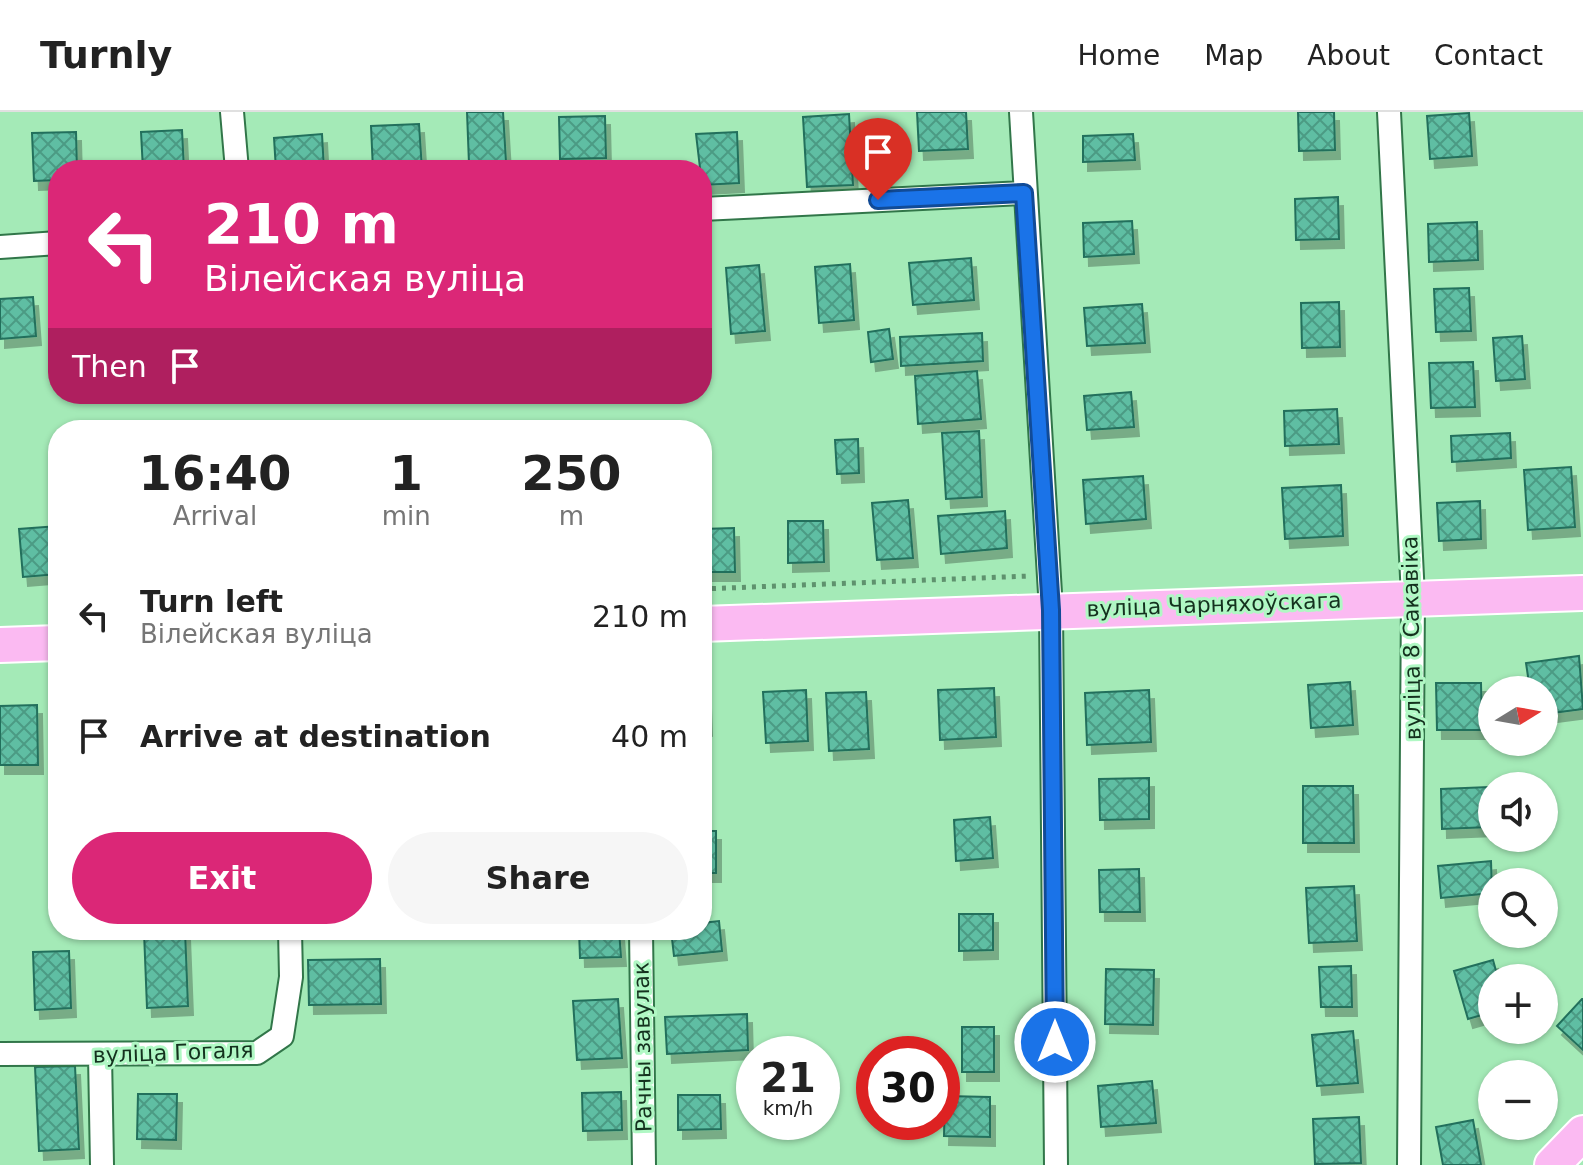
<!DOCTYPE html>
<html lang="en">
<head>
<meta charset="utf-8">
<style>
  :root { --surface:#fff; --page:#f6f6f6; --text:#222; --muted:#767676; --line:#e0e0e0; --accent:#db2777 }
  body { margin:0; font-family:"DejaVu Sans",sans-serif; background:var(--page); color:var(--text); height:100vh; display:flex; flex-direction:column; font-size:30px; white-space:nowrap }
  * { box-sizing:border-box; margin:0 }
  p { font-size:26px; color:var(--muted) }
  .icon { flex:none; width:44px; height:44px; fill:none; stroke:currentColor; stroke-width:2; stroke-linecap:round; stroke-linejoin:round }
  .map { position:relative; flex:1; overflow:hidden }
  .drawer { position:absolute; left:48px; top:308px; width:664px; height:520px; display:flex; flex-direction:column; background:var(--surface); border-radius:32px; box-shadow:0 2px 6px #0004 }
  .drawer>* { flex:none }
  .hud { position:absolute; left:48px; top:48px; width:664px; height:244px; border-radius:32px; box-shadow:0 2px 6px #0004; background:#db2777; color:#fff; overflow:hidden }
  .needle { width:52px; rotate:79deg }
  .buttons { position:absolute; left:1478px; top:564px; display:grid; gap:16px }
  .buttons a { display:grid; place-items:center; width:80px; height:80px; border-radius:50%; background:var(--surface); box-shadow:0 2px 6px #0004; font-size:40px }
  .speed { position:absolute; left:736px; top:924px; display:flex; gap:16px; font-size:40px; font-weight:700; text-align:center }
  .speed>* { display:grid; place-content:center; width:104px; height:104px; border-radius:50%; background:var(--surface); box-shadow:0 2px 6px #0004; line-height:1 }
  .speed small { font-size:20px; font-weight:400 }
  .speed .limit { border:12px solid #d22; background:#fff; color:#111 }
  .pin { position:absolute; display:grid; place-items:center; width:68px; height:68px; color:#fff; margin:-82px -34px; border-radius:50% 50% 50% 0; rotate:-45deg; box-shadow:0 0 8px #0007 }
  .pin .icon { rotate:45deg }
  .me { position:absolute; width:88px; margin:-44px; rotate:0deg; stroke-linejoin:round; filter:drop-shadow(0 0 6px #0008) }
  .turn { display:flex; align-items:center; gap:28px; height:168px; padding:0 24px; font-size:36px }
  .turn .icon { width:104px; height:104px; stroke-width:2.5 }
  .turn b { display:block; font-size:56px; line-height:68px }
  .then { display:flex; align-items:center; height:76px; padding:0 24px; background:#0003; gap:16px; font-size:30px }
  .eta { display:flex; justify-content:space-evenly; align-items:center; height:136px; text-align:center }
  .eta b { font-size:48px; font-weight:600; line-height:56px }
  .primary-button { display:flex; gap:16px; margin-top:auto; padding:16px 24px }
  .primary-button a { flex:1; height:92px; border-radius:48px; background:var(--accent); color:#fff; font-size:32px; font-weight:600; line-height:92px; text-align:center }
  .primary-button a+a { background:var(--page); color:var(--text) }
  ul { padding:0; list-style:none }
  li { display:flex; align-items:center; gap:24px; height:120px; padding:0 24px }
  li div { flex:1 }
  li b { display:block; font-size:30px }
  li em { font-style:normal }
  header { display:flex; align-items:center; gap:48px; box-sizing:border-box; height:112px; padding:0 40px; background:var(--surface); border-bottom:2px solid var(--line) }
  header strong { font-size:38px }
  nav { display:flex; gap:44px; margin-inline-start:auto; font-size:28px }
  .map>svg:first-child { display:block }
  .building { fill:url(#building-cross-hatch); stroke:#236f5c; stroke-width:2; filter:url(#shadow) }
  .lines { fill:none; stroke-linecap:round; stroke-linejoin:round }
  .street-casing { stroke:#317649; stroke-width:26 }
  .primary-casing { stroke:#fff; stroke-width:38 }
  .path { stroke:#5f926e; stroke-width:5; stroke-dasharray:4 6; stroke-linecap:butt }
  .street { stroke:#fff; stroke-width:22 }
  .primary { stroke:#fbbaf2; stroke-width:34 }
  .route-casing { stroke:#114b97; stroke-width:20 }
  .route { stroke:#1a73e8; stroke-width:14 }
  .labels { text-anchor:middle; stroke-width:6; stroke-linejoin:round; paint-order:stroke }
  .street-label { font-size:22px; fill:#14311e; stroke:#b0f8c4 }
</style>
</head>
<body>
<header>
<strong>Turnly</strong>
<nav><a>Home</a><a>Map</a><a>About</a><a>Contact</a></nav>
</header>
<div class="map">
<svg width="1583" height="1053" viewBox="0 0 1583 1053">
  <defs>
    <pattern id="building-cross-hatch" width="8" height="8" patternUnits="userSpaceOnUse" patternTransform="scale(2)"><rect width="8" height="8" fill="#5ebea3"/><path d="M0 0l8 8M0 8l8-8" fill="none" stroke="#4c9b84"/></pattern>
    <filter id="shadow"><feDropShadow dx="5" dy="9" stdDeviation="0" flood-color="#0004"/></filter>
  </defs>
  <rect width="100%" height="100%" fill="#a4eab7"/>
  <path class="building" d="M467 0H503L506 50 469 52Z
    M917 0H966L968 37 919 39Z
    M1298 0H1334L1335 38 1299 39Z
    M1469 1 1472 44 1430 47 1427 4Z
    M849 2 853 73 807 75 803 5Z
    M605 4 606 46 560 47 559 5Z
    M419 12 422 58H373L371 14Z
    M182 18 184 58H143L141 20Z
    M76 20 77 58H58V68L34 69 32 21Z
    M737 20 739 71 702 73 696 22Z
    M322 22 324 58H276L274 26Z
    M1133 22 1135 48 1083 50V24Z
    M1338 85 1339 127 1296 128 1295 87Z
    M1132 109 1134 142 1084 145 1083 111Z
    M1477 110 1478 148 1429 150 1428 112Z
    M971 146 974 188 913 193 909 151Z
    M850 152 854 208 819 211 815 155Z
    M759 153 765 219 731 222 726 156Z
    M1469 176 1471 219 1436 220 1434 177Z
    M33 185 36 224 0 227V187Z
    M1339 190 1340 235 1302 236 1301 191Z
    M1142 192 1145 231 1087 234 1084 196Z
    M889 217 893 247 871 250 868 220Z
    M982 221 983 249 901 254 900 225Z
    M1522 224 1525 267 1496 269 1493 226Z
    M1473 250 1475 295 1431 296 1429 251Z
    M977 259 981 307 918 312 915 264Z
    M1131 280 1134 315 1087 318 1084 284Z
    M1337 297 1339 332 1285 334 1284 299Z
    M979 319 982 385 946 387 942 321Z
    M1510 321 1511 346 1452 350 1451 324Z
    M858 327 859 361 837 362 835 328Z
    M1571 355 1575 415 1528 418 1524 358Z
    M1143 364 1146 407 1086 412 1083 368Z
    M1341 373 1343 424 1285 427 1282 376Z
    M908 388 913 446 877 448 872 391Z
    M1480 389 1481 427 1439 429 1437 391Z
    M1005 399 1007 436 941 442 938 404Z
    M788 409H823L824 450 788 451Z
    M58 414V462L23 465 19 417Z
    M734 416 735 460H702V417Z
    M1579 544 1583 597 1544 602V578H1530L1526 551Z
    M702 559H705L707 615 702 616Z
    M1350 570 1353 613 1311 616 1308 573Z
    M1436 571H1481L1482 618H1437Z
    M994 576 996 625 940 628 938 578Z
    M806 578 808 629 766 631 763 580Z
    M1149 578 1151 630 1087 633 1085 581Z
    M866 580 869 637 829 639 826 581Z
    M37 593 38 653H0V594Z
    M1149 666V707L1100 708 1099 667Z
    M1303 674H1353L1354 731H1303Z
    M1489 675 1490 715 1442 717 1441 677Z
    M990 705 993 746 956 749 954 708Z
    M702 719H716V761H702Z
    M1491 749 1492 781 1441 786 1438 754Z
    M1139 757 1140 800H1100L1099 758Z
    M1354 774 1357 829 1309 831 1306 776Z
    M959 802H993V838L959 839Z
    M719 809 722 839 674 844 671 818H702V811Z
    M185 818 188 894 147 896 144 820Z
    M579 818H619L621 845 580 846Z
    M69 839 71 896 35 898 33 840Z
    M380 847 381 892 309 893 308 848Z
    M1493 848 1498 866H1492V900L1468 907 1454 859Z
    M1351 854 1352 895H1321L1319 855Z
    M1106 857 1154 858 1153 913 1105 912Z
    M618 887 622 946 577 948 573 889Z
    M1582 887H1583V938L1557 914Z
    M747 902 748 938 667 942 665 905Z
    M962 915H994V960H962Z
    M1353 919 1358 971 1317 974 1312 923Z
    M75 954 79 1037 39 1039 35 955Z
    M1152 969 1156 1011 1101 1015 1098 974Z
    M621 980 622 1018 583 1019 582 981Z
    M138 982H177L176 1028 137 1027Z
    M678 983H720L721 1017 678 1018Z
    M945 984 990 985V1025L944 1024Z
    M1359 1005 1361 1051 1315 1052 1313 1007Z
    M1473 1008 1481 1053H1443L1436 1015Z"/>
  <g class="lines">
    <defs>
      <path id="street" d="M232 0 237 58
        M1021 0 1051 498 1056 1053
        M1389 0 1413 485 1409 1053
        M702 97 1024 81
        M0 135 58 131
        M641 818 644 1053
        M0 942 257 941 282 924 291 865 290 818
        M100 943 102 1053"/>
      <path id="primary" d="M702 512 1583 481
        M0 533 58 531
        M1552 1053 1583 1021"/>
    </defs>
    <use href="#street" class="street-casing"/>
    <use href="#primary" class="primary-casing"/>
    <path class="path" d="M702 477 1029 464"/>
    <use href="#street" class="street"/>
    <use href="#primary" class="primary"/>
  </g>
  <g class="lines">
    <defs>
      <path id="route" d="M878 88 1024 81 1051 498 1055 930"/>
    </defs>
    <use href="#route" class="route-casing"/>
    <use href="#route" class="route"/>
  </g>
  <g class="labels">
    <g class="street-label">
      <text transform="translate(1214 492) rotate(-2)" y="8">вуліца Чарняхоўскага</text>
      <text transform="translate(1411 526) rotate(-91)" y="8">вуліца 8 Сакавіка</text>
      <text transform="translate(642 935) rotate(-91)" y="8">Рачны завулак</text>
      <text transform="translate(173 940) rotate(-2)" y="8">вуліца Гогаля</text>
    </g>
  </g>
</svg>
<div class="buttons">
<a><svg class="needle" viewBox="-14 -14 28 28"><path d="M0-13l5 13h-10z" fill="#e53935"/><path d="M0 13l5-13h-10z" fill="#767676"/></svg></a>
<a><svg class="icon" aria-label="sound" viewBox="0 0 24 24"><path d="M4 9h4l5-4v14l-5-4H4zM17 9q2 3 0 6"/></svg></a>
<a><svg class="icon" aria-label="search" viewBox="0 0 24 24"><circle cx="10" cy="10" r="6"/><path d="M15 15l6 6"/></svg></a>
<a>+</a>
<a>−</a>
</div>
<div class="speed"><div>21<small>km/h</small></div><div class="limit">30</div></div>
<div class="pin" style="left:878px;top:88px;background:#d93025"><svg class="icon" aria-label="arrive" viewBox="0 0 24 24"><path d="M6 21V4h12l-3 4 3 4H6"/></svg></div>
<svg class="me" style="left:1055px;top:930px" viewBox="-20 -20 40 40"><circle r="17" fill="#1a73e8" stroke="#fff" stroke-width="3"/><path d="M0-11L8 9 0 5-8 9z" fill="#fff"/></svg>
<div class="hud">
<div class="turn"><svg class="icon" aria-label="left" viewBox="0 0 24 24"><path d="M17 20v-9H6M10 6l-5 5 5 5"/></svg><div><b>210 m</b>Вілейская вуліца</div></div>
<div class="then">Then<svg class="icon" aria-label="arrive" viewBox="0 0 24 24"><path d="M6 21V4h12l-3 4 3 4H6"/></svg></div>
</div>
<section class="drawer">
<div class="eta">
<div><b>16:40</b><p>Arrival</p></div>
<div><b>1</b><p>min</p></div>
<div><b>250</b><p>m</p></div>
</div>
<ul>
<li><svg class="icon" aria-label="left" viewBox="0 0 24 24"><path d="M17 20v-9H6M10 6l-5 5 5 5"/></svg><div><b>Turn left</b><p>Вілейская вуліца</p></div><em>210 m</em></li>
<li><svg class="icon" aria-label="arrive" viewBox="0 0 24 24"><path d="M6 21V4h12l-3 4 3 4H6"/></svg><div><b>Arrive at destination</b></div><em>40 m</em></li>
</ul>
<div class="primary-button"><a>Exit</a><a>Share</a></div>
</section>
</div>
</body>
</html>
